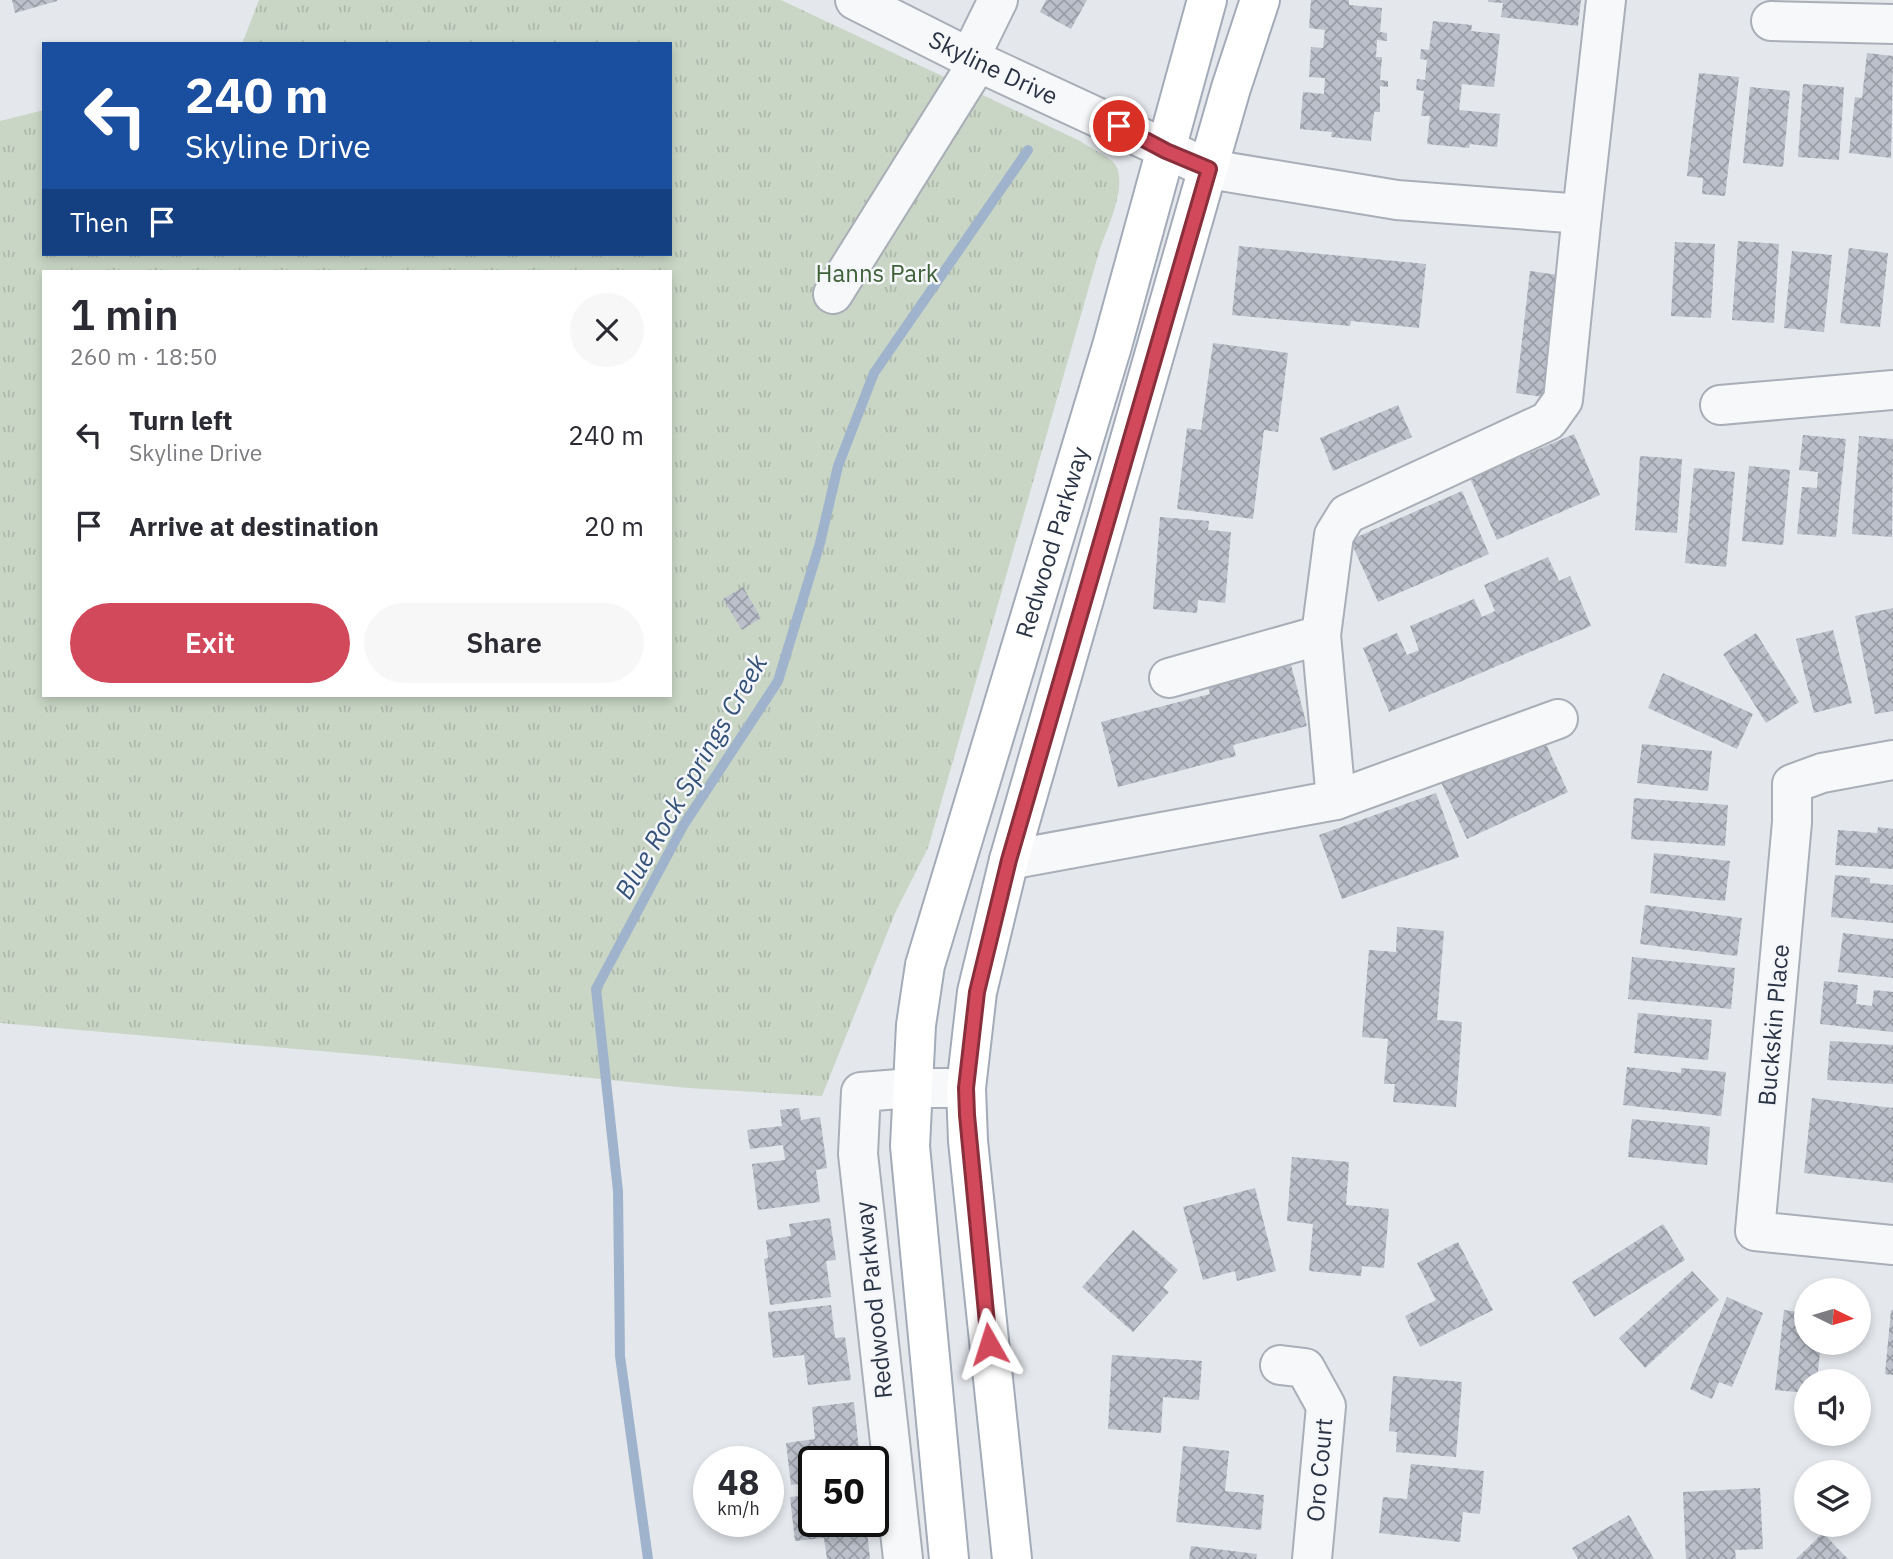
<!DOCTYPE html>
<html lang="en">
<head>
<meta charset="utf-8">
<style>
  :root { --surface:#fff; --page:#f7f7f7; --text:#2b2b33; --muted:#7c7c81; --accent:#d1495b }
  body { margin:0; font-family:"IBM Plex Sans",sans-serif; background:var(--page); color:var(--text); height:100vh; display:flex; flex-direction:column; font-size:26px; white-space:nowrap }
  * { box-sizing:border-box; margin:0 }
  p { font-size:23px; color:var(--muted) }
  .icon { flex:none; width:38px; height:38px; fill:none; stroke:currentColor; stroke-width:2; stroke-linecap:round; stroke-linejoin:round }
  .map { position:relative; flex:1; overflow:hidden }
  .side { position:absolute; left:42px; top:270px; width:630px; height:427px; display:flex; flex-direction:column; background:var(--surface); border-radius:0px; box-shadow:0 4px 10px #0003 }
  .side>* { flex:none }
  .banner { position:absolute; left:42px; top:42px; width:630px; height:214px; border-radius:0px; box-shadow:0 4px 10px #0003; background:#1a4fa0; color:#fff; overflow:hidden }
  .needle { width:46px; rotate:95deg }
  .buttons { position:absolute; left:1794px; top:1278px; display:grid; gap:14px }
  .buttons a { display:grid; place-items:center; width:77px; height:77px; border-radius:50%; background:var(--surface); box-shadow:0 4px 10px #0003; font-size:35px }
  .speed { position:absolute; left:693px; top:1446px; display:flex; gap:14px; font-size:35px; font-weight:700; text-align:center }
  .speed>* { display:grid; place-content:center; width:91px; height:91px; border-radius:50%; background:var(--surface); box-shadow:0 4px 10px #0003; line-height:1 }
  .speed small { font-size:18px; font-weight:400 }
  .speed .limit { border:4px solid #111; border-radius:10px; background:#fff; color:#111 }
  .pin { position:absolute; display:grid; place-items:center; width:60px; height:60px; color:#fff; margin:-30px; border:4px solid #fff; border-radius:50%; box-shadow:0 2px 7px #0007 }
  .me { position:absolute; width:77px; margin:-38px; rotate:354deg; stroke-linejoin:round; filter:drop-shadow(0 0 5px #0008) }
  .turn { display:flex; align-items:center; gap:24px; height:147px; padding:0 28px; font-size:32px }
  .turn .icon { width:91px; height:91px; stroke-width:2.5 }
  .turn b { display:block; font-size:49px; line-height:60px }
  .then { display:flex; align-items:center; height:66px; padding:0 28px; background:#0003; gap:14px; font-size:26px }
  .round { display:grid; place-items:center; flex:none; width:74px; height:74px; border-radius:37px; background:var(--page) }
  .head { display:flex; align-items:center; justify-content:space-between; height:119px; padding:0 28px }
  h1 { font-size:42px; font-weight:600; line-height:52px }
  .cta { display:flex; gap:14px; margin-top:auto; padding:14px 28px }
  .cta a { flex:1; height:80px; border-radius:42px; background:var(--accent); color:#fff; font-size:28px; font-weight:600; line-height:80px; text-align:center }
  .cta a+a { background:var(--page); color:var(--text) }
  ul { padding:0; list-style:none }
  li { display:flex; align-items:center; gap:21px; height:91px; padding:0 28px }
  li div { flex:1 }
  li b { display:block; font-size:26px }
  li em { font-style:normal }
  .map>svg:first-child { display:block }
  .park { fill:url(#park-tufts); fill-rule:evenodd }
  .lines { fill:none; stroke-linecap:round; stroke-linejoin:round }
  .stream { stroke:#9fb4cc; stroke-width:10 }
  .building { fill:url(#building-cross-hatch) }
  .minor-casing { stroke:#a9aeb7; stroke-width:42 }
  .major-casing { stroke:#a3abb8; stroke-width:42 }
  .minor { stroke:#f7f8fa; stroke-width:38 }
  .major { stroke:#fff; stroke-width:38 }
  .route-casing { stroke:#882f3b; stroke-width:18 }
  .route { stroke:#d1495b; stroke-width:12 }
  .labels { text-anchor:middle; stroke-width:5; stroke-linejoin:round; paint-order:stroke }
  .street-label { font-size:24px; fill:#2b3445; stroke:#f4f6f9 }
  .park-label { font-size:24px; fill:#3f6138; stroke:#f4f6f9 }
  .water-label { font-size:26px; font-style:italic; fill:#34527a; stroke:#f4f6f9 }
</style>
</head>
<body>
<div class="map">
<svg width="1893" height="1559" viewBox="0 0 1893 1559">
  <defs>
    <pattern id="park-tufts" width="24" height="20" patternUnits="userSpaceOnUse" patternTransform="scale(1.75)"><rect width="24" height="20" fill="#c9d6c5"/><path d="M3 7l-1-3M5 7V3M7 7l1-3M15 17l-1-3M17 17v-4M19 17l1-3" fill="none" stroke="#adb8ab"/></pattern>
    <pattern id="building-cross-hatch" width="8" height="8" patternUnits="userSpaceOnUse" patternTransform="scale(1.75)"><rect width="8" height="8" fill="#bbc0ca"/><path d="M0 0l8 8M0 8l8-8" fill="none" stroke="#989da6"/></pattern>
  </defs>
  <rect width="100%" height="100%" fill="#e4e7ec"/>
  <path class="park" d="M259 0H781L1080 141C1090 148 1104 154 1113 162 1131 181 1106 230 1099 252L928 848 896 911 822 1096 688 1088 388 1057 0 1023V121L44 110V254H670V44H242ZM44 271H670V695H44Z"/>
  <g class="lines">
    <path class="stream" d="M648 1559 620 1356 618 1191 596 989 683 826 778 681 820 543 838 466 874 373 1028 150"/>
  </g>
  <path class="building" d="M12 0H57V1L15 13Z
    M1046 0H1087L1071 29 1040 12Z
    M1311 0H1349V5L1382 8 1380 32 1387 33V41L1377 40 1376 57H1382L1380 80 1388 81V87L1380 86V112H1374L1371 141 1331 137 1332 132 1300 129 1303 92 1324 94 1325 78 1309 77 1311 47 1323 48 1325 30 1309 28Z
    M1488 0H1581L1578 26 1501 17 1503 3 1488 2Z
    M1433 21 1472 25 1471 31 1500 34 1494 87 1462 84 1459 110 1500 114 1497 147 1470 144 1469 148 1427 144 1430 116H1421L1424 91 1416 90 1417 79 1425 80 1427 60 1420 59 1421 49 1429 50Z
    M1867 53 1893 56 1891 158 1849 153 1855 97 1862 98Z
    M1699 73 1739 77 1725 196 1702 194 1703 178 1687 176Z
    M1803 84 1844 87 1839 160 1798 157Z
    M1750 87 1790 91 1783 167 1743 163Z
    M1738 241 1779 244 1774 323 1732 320Z
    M1675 242 1715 244 1711 318 1671 316Z
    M1239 246 1426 264 1419 328 1351 321 1350 326 1232 315Z
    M1849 248 1888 253 1880 327 1840 323Z
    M1792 251 1832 255 1824 332 1784 328Z
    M1530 271 1558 275 1544 397 1516 393Z
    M1213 343 1288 353 1278 432 1264 430 1253 519 1177 509 1187 428 1201 430Z
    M1398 405 1412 437 1333 471 1320 438Z
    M1574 434 1600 495 1497 540 1470 478Z
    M1803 435 1846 439 1836 537 1797 534 1802 487 1817 488 1818 472 1799 470Z
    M1859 436 1893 439 1892 537 1852 534Z
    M1640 456 1682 459 1677 533 1635 530Z
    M1749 466 1790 470 1783 545 1742 541Z
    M1694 468 1735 472 1726 567 1685 563Z
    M1462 491 1489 554 1378 602 1350 540Z
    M1160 517 1209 521 1208 530 1231 532 1225 603 1198 600 1197 613 1153 609Z
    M1548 557 1559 581 1570 576 1591 626 1389 712 1363 648 1397 633 1407 655 1419 650 1410 626 1474 599 1482 617 1495 611 1484 585Z
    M743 587 761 618 742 630 723 599Z
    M1893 608V711L1875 714 1855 616Z
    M1833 630 1852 703 1814 713 1796 639Z
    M1756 633 1799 702 1766 723 1723 654Z
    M1289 657 1307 726 1233 745 1236 756 1118 787 1101 722 1210 694 1206 679Z
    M1663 673 1753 714 1737 749 1648 708Z
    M1541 733 1568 792 1467 839 1440 780Z
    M1642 744 1712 751 1708 791 1637 783Z
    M1436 793 1459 857 1342 899 1319 835Z
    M1634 798 1728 805 1725 846 1631 839Z
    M1878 827 1893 829V869L1835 865 1838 830 1877 833Z
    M1654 853 1730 861 1725 901 1650 893Z
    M1835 875 1870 878V883L1893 885V923L1831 917Z
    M1645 905 1742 918 1737 956 1640 944Z
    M1397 927 1444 931 1437 1020 1462 1022 1456 1107 1393 1102 1395 1084H1384L1388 1039 1362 1037 1369 950 1396 952Z
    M1843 933 1893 939V978L1838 972Z
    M1632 957 1735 968 1731 1009 1628 999Z
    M1824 981 1858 985 1856 1004 1872 1006 1874 990 1893 992V1032L1820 1024Z
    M1638 1013 1712 1020 1708 1060 1634 1053Z
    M1830 1041 1893 1045V1084L1827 1080Z
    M1627 1067 1681 1073V1068L1726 1072 1721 1116 1623 1105Z
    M1812 1098 1893 1108V1183L1804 1173Z
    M799 1108 801 1120 820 1117 827 1168 816 1170 820 1202 758 1210 752 1164 785 1160 783 1145 750 1149 747 1130 782 1126 780 1110Z
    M1632 1119 1710 1127 1707 1165 1628 1157Z
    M1292 1157 1349 1162 1346 1205 1389 1209 1384 1268 1362 1266 1361 1276 1309 1271 1313 1224 1287 1221Z
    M1255 1188 1276 1271 1237 1281 1235 1271 1203 1280 1183 1207Z
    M830 1218 836 1260 826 1261 831 1297 770 1305 764 1259 768 1258 766 1240 791 1236 789 1224Z
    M1663 1224 1685 1260 1594 1317 1572 1282Z
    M1133 1230 1178 1270 1163 1287 1169 1292 1133 1332 1082 1287Z
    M1458 1242 1493 1310 1420 1347 1405 1316 1436 1300 1417 1263Z
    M1692 1271 1719 1300 1645 1368 1619 1338Z
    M1727 1297 1763 1313 1732 1387 1719 1382 1712 1399 1690 1389Z
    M831 1305 835 1338 845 1337 851 1380 808 1385 804 1355 773 1358 768 1312Z
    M1784 1310 1806 1313V1342H1821L1817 1381H1806V1393L1775 1390Z
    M1891 1310H1893V1375L1885 1374Z
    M1112 1355 1202 1361 1199 1400 1163 1397 1161 1433 1108 1429Z
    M1393 1376 1462 1382 1456 1457 1396 1452 1397 1432 1389 1431Z
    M854 1402 860 1460 814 1461V1482L791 1485 786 1443 815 1439 812 1407Z
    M1183 1446 1229 1451 1225 1491 1264 1495 1261 1530 1176 1522Z
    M1411 1464 1484 1471 1480 1514 1463 1512 1460 1542 1379 1533 1383 1497 1407 1499Z
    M1760 1488 1763 1549 1735 1550 1736 1559H1686L1683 1492Z
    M814 1495V1521H866L870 1559H827L824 1538 795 1541 790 1497Z
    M1629 1515 1654 1559H1578L1572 1548Z
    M1823 1533 1848 1559H1796Z
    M1191 1546 1257 1554 1256 1559H1189Z"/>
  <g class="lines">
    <defs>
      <g id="minor">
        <path id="s1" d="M855 0 978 62 1209 169 1397 200 1582 214 1606 0"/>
        <path d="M1771 21 1893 24"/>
        <path d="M970 57 998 0"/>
        <path d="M833 294 978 62"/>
        <path d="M1720 405 1893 390"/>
        <path d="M1169 678 1321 635 1334 535 1347 514 1548 421 1563 400 1582 214"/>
        <path d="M1893 760 1822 773 1792 784V822L1755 1231 1893 1245"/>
        <path d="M1336 800 1558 719"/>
        <path d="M1009 860 1336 800 1321 635"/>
        <path d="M1280 1365 1305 1368 1326 1406 1312 1559"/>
        <path d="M903 1559 858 1154 861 1092 912 1088H966"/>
      </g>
      <g id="major">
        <path id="s2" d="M949 1559 910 1146 916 1025 925 965 1112 346 1207 0"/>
        <path d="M1012 1559 968 1141 966 1088 977 992 1009 860 1231 88 1260 0"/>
      </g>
    </defs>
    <use href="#minor" class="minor-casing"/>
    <use href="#major" class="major-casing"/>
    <use href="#minor" class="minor"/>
    <use href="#major" class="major"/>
  </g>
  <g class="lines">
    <defs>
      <path id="route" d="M989 1344 967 1115 966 1088 977 992 1009 860 1209 169 1166 151 1119 126"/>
    </defs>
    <use href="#route" class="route-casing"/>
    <use href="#route" class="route"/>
  </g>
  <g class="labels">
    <g class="street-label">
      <text dy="8" stroke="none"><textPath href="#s1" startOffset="154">Skyline Drive</textPath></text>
      <text dy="8" stroke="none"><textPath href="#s2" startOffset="1038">Redwood Parkway</textPath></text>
      <text transform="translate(1774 1025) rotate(-85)" y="8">Buckskin Place</text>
      <text transform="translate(874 1300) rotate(-96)" y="8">Redwood Parkway</text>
      <text transform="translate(1320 1470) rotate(-85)" y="8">Oro Court</text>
    </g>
    <g class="park-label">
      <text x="877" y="282">Hanns Park</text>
    </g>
    <g class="water-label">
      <text transform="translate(691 777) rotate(-60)" y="9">Blue Rock Springs Creek</text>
    </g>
  </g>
</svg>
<div class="buttons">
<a><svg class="needle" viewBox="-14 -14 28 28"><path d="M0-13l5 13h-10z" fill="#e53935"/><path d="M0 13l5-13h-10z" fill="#7c7c81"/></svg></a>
<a><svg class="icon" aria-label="sound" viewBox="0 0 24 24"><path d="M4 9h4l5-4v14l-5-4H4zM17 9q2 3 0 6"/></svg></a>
<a><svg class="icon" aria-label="layers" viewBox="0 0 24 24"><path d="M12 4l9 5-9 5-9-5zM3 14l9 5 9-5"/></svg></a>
</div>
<div class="speed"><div>48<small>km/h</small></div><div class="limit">50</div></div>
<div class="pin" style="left:1119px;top:126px;background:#d93025"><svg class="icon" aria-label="arrive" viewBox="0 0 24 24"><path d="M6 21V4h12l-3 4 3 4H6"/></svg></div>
<svg class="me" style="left:989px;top:1344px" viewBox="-20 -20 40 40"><path d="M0-17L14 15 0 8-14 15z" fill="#d1495b" stroke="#fff" stroke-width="4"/></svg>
<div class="banner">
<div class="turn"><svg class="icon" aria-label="left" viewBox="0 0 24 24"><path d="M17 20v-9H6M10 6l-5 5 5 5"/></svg><div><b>240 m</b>Skyline Drive</div></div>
<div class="then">Then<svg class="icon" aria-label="arrive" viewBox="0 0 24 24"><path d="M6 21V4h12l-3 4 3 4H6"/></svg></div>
</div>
<section class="side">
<div class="head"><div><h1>1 min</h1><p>260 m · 18:50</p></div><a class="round"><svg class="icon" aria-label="close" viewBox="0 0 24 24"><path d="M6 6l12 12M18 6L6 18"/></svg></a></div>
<ul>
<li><svg class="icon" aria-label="left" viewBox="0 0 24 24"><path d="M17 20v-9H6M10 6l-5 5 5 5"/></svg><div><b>Turn left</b><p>Skyline Drive</p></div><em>240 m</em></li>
<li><svg class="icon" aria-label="arrive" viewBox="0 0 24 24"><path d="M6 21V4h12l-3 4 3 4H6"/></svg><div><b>Arrive at destination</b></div><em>20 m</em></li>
</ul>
<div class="cta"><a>Exit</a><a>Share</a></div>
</section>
</div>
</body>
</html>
